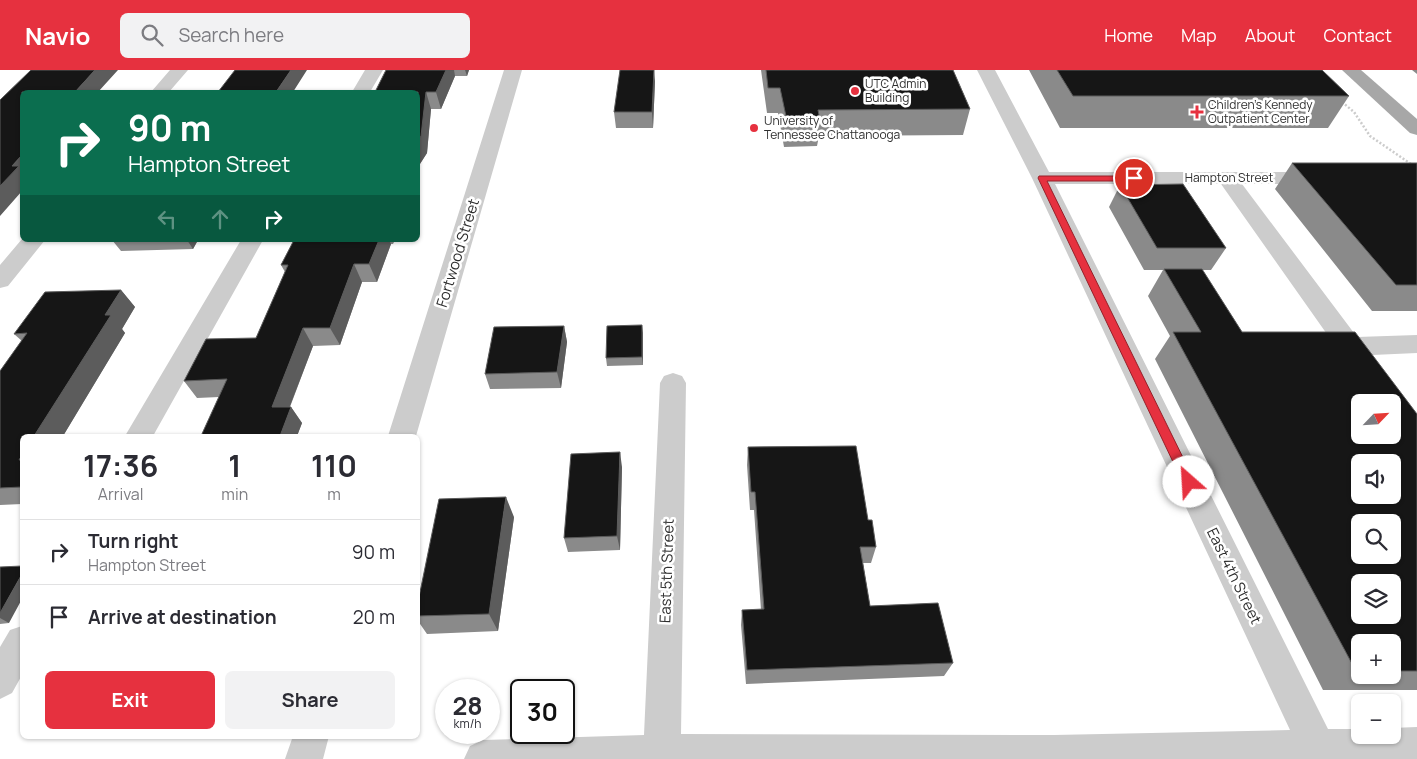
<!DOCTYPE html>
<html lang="en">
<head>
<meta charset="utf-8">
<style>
  :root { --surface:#fff; --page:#f2f2f3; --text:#2b2b33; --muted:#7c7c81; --line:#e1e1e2; --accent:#e6313f }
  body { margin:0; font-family:Manrope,sans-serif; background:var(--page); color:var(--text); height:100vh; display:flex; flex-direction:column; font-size:19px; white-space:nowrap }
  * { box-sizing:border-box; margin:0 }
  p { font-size:16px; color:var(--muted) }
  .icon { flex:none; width:28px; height:28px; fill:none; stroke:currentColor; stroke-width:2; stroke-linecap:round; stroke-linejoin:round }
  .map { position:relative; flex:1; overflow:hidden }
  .panel { position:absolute; left:20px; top:364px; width:400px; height:305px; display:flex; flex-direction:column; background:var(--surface); border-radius:8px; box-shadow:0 1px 4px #0004 }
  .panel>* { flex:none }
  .top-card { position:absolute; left:20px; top:20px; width:400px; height:152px; border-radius:8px; box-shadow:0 1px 4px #0004; background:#0b6e4f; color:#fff; overflow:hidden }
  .needle { width:32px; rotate:65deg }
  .buttons { position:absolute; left:1351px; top:324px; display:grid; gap:10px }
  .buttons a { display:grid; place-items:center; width:50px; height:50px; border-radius:8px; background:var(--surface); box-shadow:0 1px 4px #0004; font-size:25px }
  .speed { position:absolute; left:435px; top:609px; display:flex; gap:10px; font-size:25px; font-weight:700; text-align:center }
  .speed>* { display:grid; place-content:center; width:65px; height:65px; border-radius:50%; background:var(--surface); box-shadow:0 1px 4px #0004; line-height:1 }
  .speed small { font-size:12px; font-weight:400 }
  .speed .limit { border:2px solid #111; border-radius:8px; background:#fff; color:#111 }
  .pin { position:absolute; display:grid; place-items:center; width:42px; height:42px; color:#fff; margin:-21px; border:2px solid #fff; border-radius:50%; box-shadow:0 1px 5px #0007 }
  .me { position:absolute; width:55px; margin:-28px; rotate:334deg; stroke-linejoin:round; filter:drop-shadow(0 0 4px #0008) }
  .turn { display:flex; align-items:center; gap:18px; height:105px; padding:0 25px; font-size:22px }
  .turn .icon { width:65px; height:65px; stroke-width:2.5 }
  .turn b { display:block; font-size:35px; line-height:42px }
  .lanes { display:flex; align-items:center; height:48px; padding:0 25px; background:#0003; justify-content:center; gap:25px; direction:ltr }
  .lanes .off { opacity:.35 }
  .eta { display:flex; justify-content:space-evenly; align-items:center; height:85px; text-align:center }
  .eta b { font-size:30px; font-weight:700; line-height:35px }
  .primary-button { display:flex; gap:10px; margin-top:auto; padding:10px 25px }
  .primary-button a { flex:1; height:58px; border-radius:8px; background:var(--accent); color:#fff; font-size:20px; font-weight:700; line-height:58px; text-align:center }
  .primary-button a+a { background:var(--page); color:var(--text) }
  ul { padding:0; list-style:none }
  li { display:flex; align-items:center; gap:15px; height:65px; padding:0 25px; border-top:1px solid var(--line) }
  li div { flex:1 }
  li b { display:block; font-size:19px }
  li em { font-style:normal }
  header { display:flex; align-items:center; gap:30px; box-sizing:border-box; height:70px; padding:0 25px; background:var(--accent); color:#fff }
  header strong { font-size:24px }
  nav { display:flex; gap:28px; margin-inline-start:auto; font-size:18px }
  .search { width:350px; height:45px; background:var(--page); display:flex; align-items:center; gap:12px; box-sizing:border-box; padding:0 18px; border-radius:8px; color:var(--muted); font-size:19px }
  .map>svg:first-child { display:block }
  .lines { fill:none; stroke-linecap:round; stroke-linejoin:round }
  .path { stroke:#ccc; stroke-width:2.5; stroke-dasharray:2 2; stroke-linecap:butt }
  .minor { fill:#ccc; fill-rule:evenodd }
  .major { fill:#a7a7a7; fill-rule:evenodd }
  .wall { fill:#8a8a8a; fill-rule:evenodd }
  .shaded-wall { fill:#5c5c5c }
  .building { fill:#161616; stroke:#5c5c5c; fill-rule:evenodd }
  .route { fill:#e6313f; stroke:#962029 }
  .poi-dot { fill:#e6313f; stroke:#fff; stroke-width:2 }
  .labels { text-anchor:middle; stroke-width:5; stroke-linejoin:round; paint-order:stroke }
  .far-poi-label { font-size:12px; fill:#2f2f2f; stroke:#fff; text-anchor:start }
  .far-street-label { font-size:12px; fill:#2f2f2f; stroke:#fff }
  .street-label { font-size:15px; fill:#2f2f2f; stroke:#fff }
</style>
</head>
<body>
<header>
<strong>Navio</strong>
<div class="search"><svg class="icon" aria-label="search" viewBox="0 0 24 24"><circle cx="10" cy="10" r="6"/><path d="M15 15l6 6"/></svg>Search here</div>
<nav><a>Home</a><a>Map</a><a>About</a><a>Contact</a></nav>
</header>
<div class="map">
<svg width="1417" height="689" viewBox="0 0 1417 689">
  <rect width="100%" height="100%" fill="#fff"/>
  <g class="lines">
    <path class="path" d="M1342 32 1354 42 1370 66 1411 94"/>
    <path class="minor" d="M170 0H188L169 22H151Z
      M365 0H383L370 22H352Z
      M504 0H522L416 366H388Z
      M977 0H995L1049 102H1321L1328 104 1331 108 1328 112 1321 114H1242L1357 267 1417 265V283L1350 286 1341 284 1221 114H1055L1328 659H1360V665H1392V658L1417 657V689H464L470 676 483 670 644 665 660 313 664 306 673 303 682 306 686 313 681 664 1054 665 1290 660 1032 108Z
      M22 169 45 170 8 216 0 218V195Z
      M241 170H263L153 366H125Z
      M22 556V605L12 623 0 629V577L10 560Z
      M293 666H329L323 689H285Z"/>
    <path class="major" d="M1342 0H1361L1417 49V65L1410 63Z"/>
  </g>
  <path class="wall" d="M386 0H469L467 6H455L441 39H431L427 83 418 97V22Z
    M761 0H953L970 39 963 65 819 66 817 76 784 77 778 43H767Z
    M1029 0H1322L1349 26 1328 58H1060Z
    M1412 0H1417V4Z
    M655 11 653 58H616L614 42Z
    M1292 93H1417V241H1372L1275 119Z
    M1120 115 1226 178 1211 200H1202L1242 262 1417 344V620H1323L1155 289 1170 266 1148 226 1163 200H1144L1109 137ZM1360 572H1392V605H1360Z
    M112 170H198L193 179 121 181Z
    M294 170H395L393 174H391L377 212H362L340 275 313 276 290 337H291L302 353 297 366H201L219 327 197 328 184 311 256 268 285 202 281 195Z
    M121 220 135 237 122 259 125 263 63 366H22V434L0 435V301L22 271 14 264Z
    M564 256 567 272 561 318 490 319 485 304Z
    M643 263V295L607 296 606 288Z
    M748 377 868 450 876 477 871 493H863L870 536 953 593 944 606 746 614 741 555 742 540H761L754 440H750L747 395Z
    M622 397 620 480 568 482 564 468Z
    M514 447 498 561 427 564 418 551V532Z
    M0 497 9 553 0 554Z"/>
  <path class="shaded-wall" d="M95 0H118L98 22H75Z
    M291 0H307L293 22H276Z
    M446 0H454L455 6 441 39 436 22Z
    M465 0H469L467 6Z
    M654 0 655 11 653 58 652 42Z
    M426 22 431 39 427 83 418 97V71Z
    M22 85V121L0 146V116L12 96Z
    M187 170H198L193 179Z
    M379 170H389L391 174 377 212 369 194Z
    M354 194 362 212 340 275 330 258Z
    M121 220 135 237 122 259 125 263 63 366H34L105 245Z
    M642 255 643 263V295L642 287Z
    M564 256 567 272 561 318 557 302Z
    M303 258 313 276 283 354 272 337Z
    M291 337 302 353 297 366H280Z
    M620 382 622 397 620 480 617 466Z
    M506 427 514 447 498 561 489 544Z
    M22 504V529L9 553 0 548V543Z"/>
  <path class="building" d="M31 0H95L75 22H22V85L12 96H19L0 116V30Z
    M235 0H291L276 22H218Z
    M386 0H446L436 22H426L421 66 418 71V22H375Z
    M620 0H654L652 42H614Z
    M766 0H953L970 39 818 40 820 50 787 51 780 18H768Z
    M1057 0H1322L1349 26H1073Z
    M1292 93H1417V215H1396Z
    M1183 114 1226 178H1157L1120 115Z
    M294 170H379L369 194H354L330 258H303L272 337H291L280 366H201L227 309 184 311 206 269 256 268 288 195H281Z
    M1164 199H1202L1242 262H1355L1417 344V601H1392V572H1360V601H1356L1173 262H1201ZM1360 332H1392V365H1360ZM1360 392H1392V425H1360ZM1360 452H1392V485H1360ZM1360 512H1392V545H1360Z
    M121 220 105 245H111L34 366H22V385L19 390H22V417L0 418V301L27 263 14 264 45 222Z
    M642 255V287L606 288 607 256Z
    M564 256 557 302 485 304 494 257Z
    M856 376 868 450H872L876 477H860L870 536 938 533 953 593 747 600 742 540 764 539 755 422H751L748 377Z
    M620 382 617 466 564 468 571 384Z
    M506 427 489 544 418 546V532L439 429Z
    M22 496V504L0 543V497Z"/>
  <path class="route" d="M1039 106H1134L1139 108 1134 111H1047L1195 412 1193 415H1184L1038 108Z"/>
  <g class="poi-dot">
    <circle cx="855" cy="21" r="5"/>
    <path d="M1194.5 34.5h5v5h5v5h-5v5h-5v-5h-5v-5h5z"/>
    <circle cx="754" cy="58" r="5"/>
  </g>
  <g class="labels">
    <g class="far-poi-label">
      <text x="865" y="18">UTC Admin<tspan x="865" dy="14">Building</tspan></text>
      <text x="1208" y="39">Children's Kennedy<tspan x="1208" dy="14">Outpatient Center</tspan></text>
      <text x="764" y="55">University of<tspan x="764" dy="14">Tennessee Chattanooga</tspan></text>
    </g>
    <g class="far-street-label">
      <text x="1229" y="112">Hampton Street</text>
    </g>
    <g class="street-label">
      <text transform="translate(458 183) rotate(-73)" y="5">Fortwood Street</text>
      <text transform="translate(667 501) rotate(-88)" y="5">East 5th Street</text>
      <text transform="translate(1234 506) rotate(64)" y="5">East 4th Street</text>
    </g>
  </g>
</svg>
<div class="buttons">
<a><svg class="needle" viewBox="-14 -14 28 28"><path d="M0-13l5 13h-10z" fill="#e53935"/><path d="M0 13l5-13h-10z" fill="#7c7c81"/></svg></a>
<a><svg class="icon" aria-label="sound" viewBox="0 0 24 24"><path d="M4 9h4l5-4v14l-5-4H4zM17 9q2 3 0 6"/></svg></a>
<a><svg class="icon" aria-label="search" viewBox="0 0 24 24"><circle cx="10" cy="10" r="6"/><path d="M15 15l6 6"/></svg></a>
<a><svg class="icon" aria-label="layers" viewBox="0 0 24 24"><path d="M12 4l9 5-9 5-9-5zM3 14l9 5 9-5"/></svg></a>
<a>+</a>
<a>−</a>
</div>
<div class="speed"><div>28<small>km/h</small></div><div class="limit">30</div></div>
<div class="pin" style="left:1134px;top:108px;background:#d93025"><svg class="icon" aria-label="arrive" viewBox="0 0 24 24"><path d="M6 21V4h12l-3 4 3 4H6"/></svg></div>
<svg class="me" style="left:1189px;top:412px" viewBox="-20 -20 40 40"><circle r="19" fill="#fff"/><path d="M0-13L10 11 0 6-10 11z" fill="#e6313f"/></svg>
<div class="top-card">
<div class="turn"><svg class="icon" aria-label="right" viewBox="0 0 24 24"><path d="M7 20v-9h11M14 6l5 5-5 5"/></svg><div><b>90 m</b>Hampton Street</div></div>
<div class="lanes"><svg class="icon off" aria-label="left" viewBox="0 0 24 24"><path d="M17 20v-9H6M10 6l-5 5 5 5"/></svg><svg class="icon off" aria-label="ahead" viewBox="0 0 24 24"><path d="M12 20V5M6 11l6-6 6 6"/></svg><svg class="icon" aria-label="right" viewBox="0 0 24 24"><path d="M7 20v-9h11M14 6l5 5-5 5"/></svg></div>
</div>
<section class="panel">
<div class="eta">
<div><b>17:36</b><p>Arrival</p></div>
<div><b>1</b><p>min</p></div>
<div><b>110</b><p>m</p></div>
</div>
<ul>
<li><svg class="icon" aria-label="right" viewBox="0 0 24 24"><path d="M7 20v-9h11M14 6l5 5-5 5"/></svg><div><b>Turn right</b><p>Hampton Street</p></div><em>90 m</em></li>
<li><svg class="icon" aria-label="arrive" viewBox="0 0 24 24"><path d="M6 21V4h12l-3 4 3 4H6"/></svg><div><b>Arrive at destination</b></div><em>20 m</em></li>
</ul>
<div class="primary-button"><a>Exit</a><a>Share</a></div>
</section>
</div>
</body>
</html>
